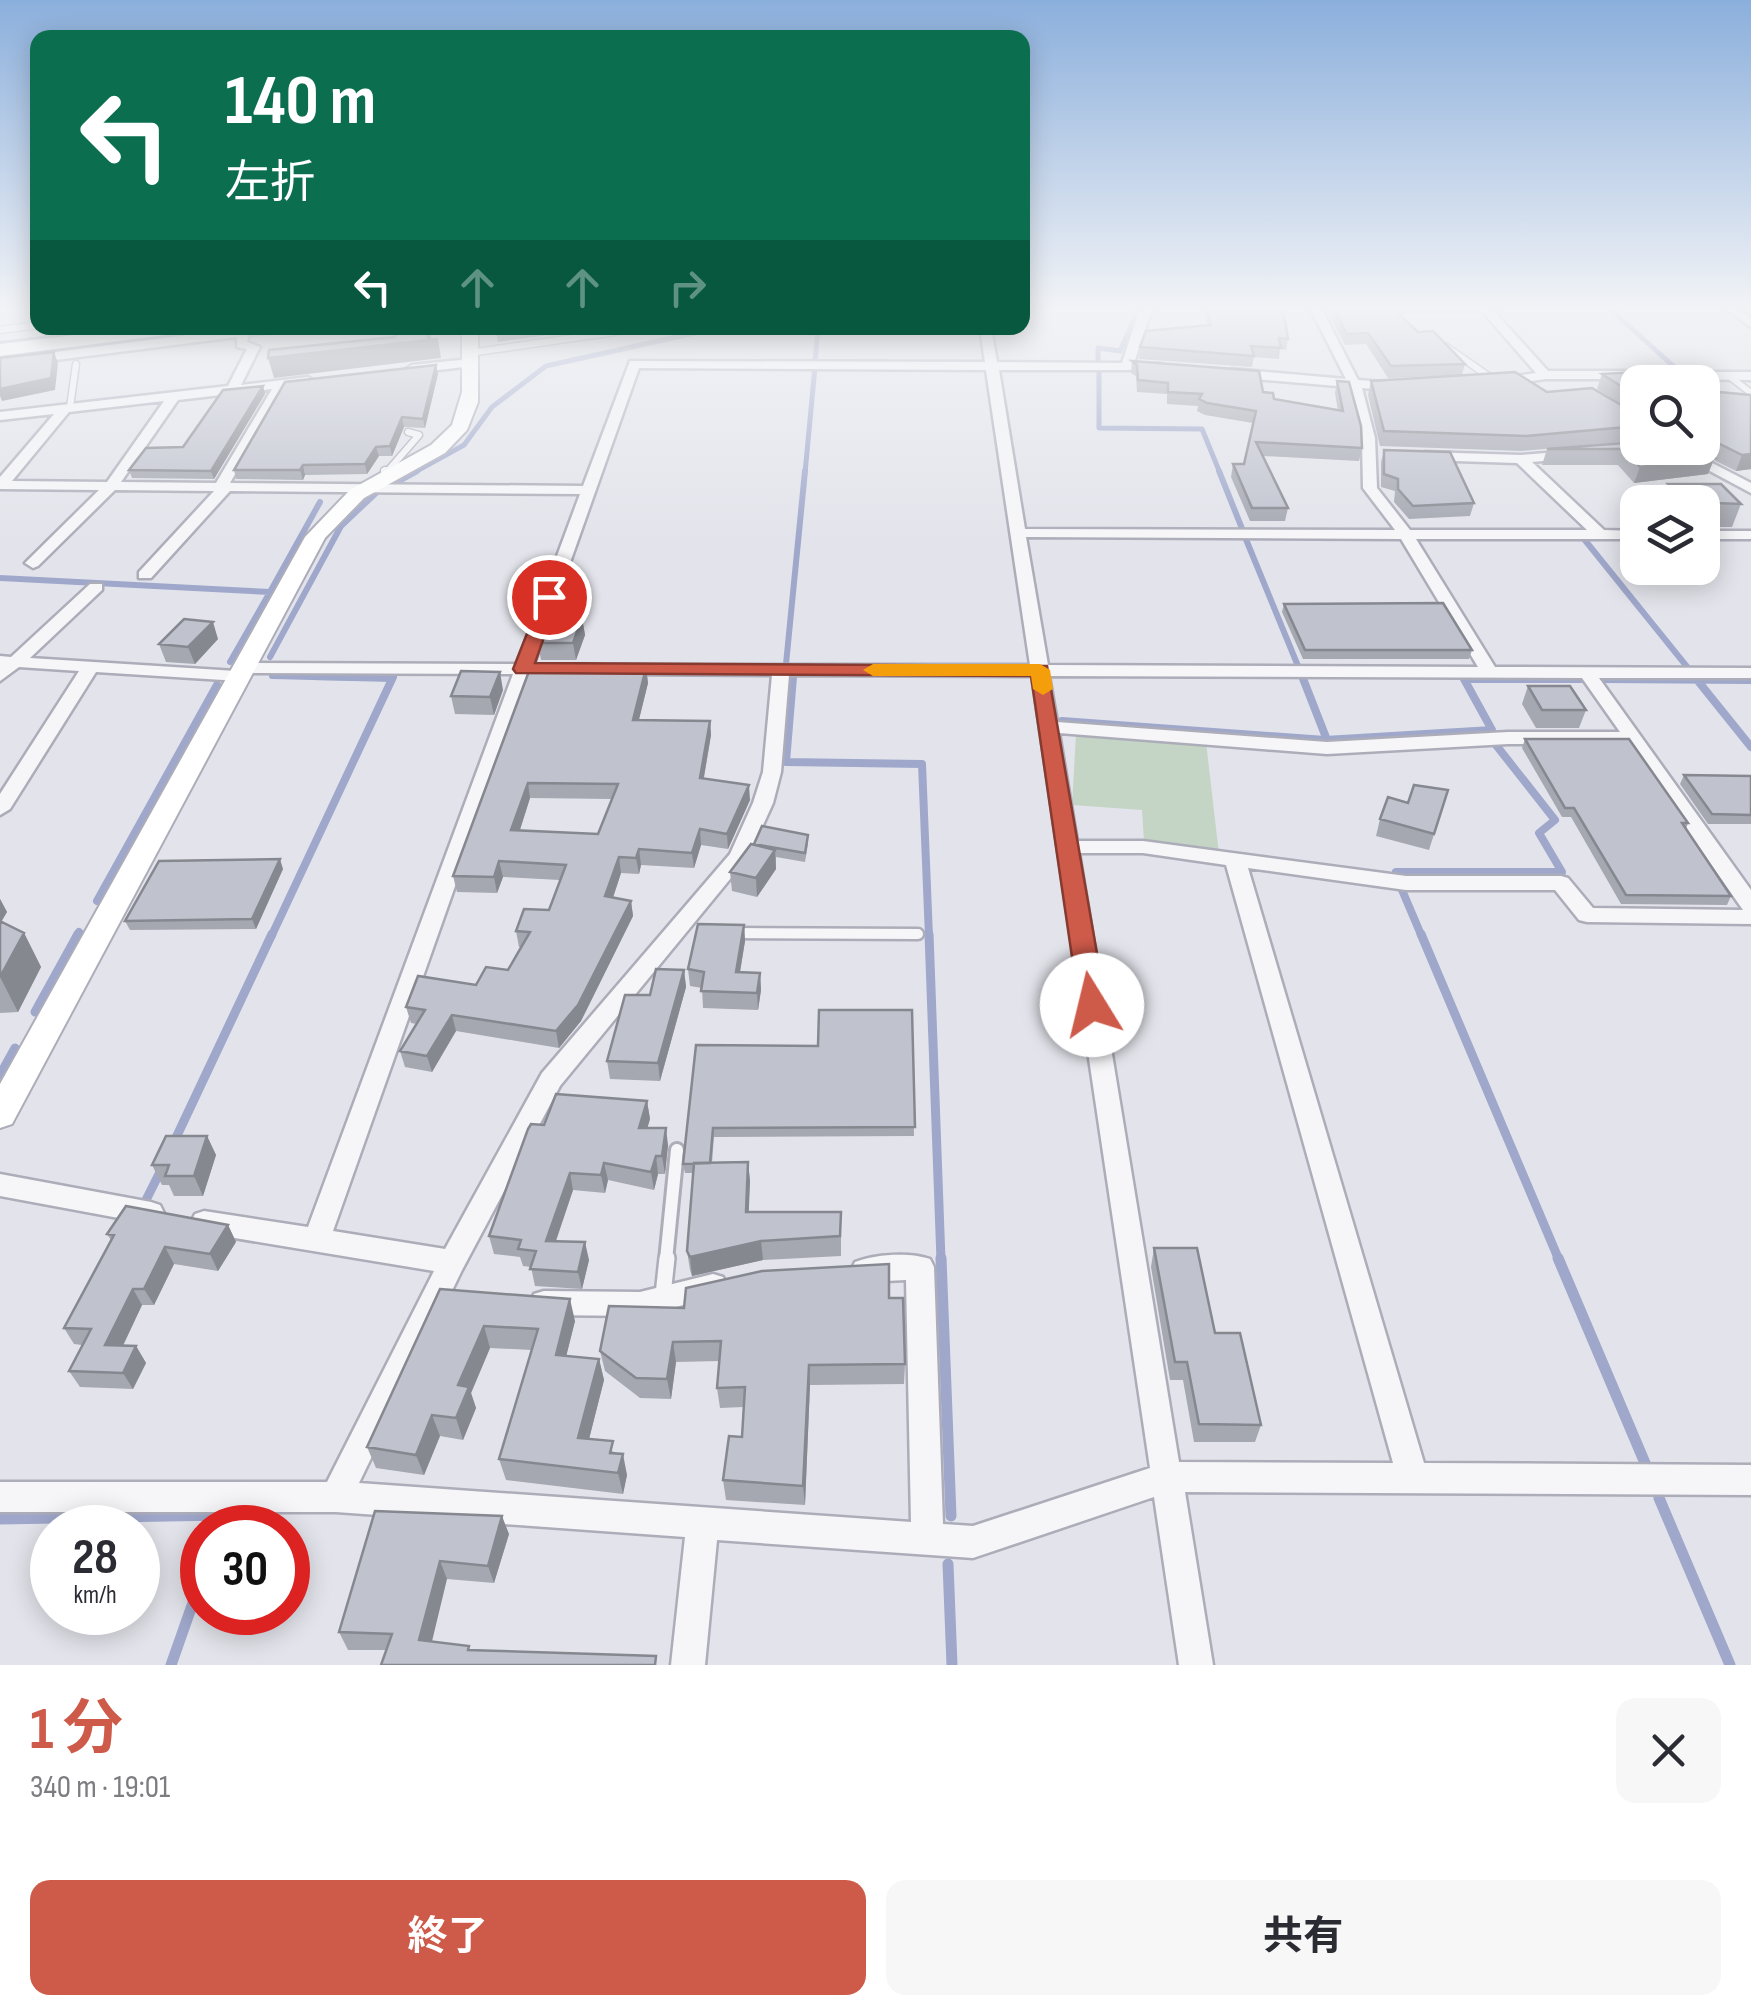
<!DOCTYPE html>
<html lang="ja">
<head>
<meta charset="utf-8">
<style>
  :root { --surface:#fff; --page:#f7f7f7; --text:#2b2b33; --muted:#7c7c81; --accent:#ce5a4a }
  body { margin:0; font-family:"Sofia Sans Condensed","Noto Sans JP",sans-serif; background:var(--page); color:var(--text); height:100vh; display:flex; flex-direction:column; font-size:38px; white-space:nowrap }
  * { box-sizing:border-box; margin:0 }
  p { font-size:32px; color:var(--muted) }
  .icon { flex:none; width:55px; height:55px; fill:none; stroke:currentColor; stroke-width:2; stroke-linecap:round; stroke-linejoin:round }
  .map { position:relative; height:1665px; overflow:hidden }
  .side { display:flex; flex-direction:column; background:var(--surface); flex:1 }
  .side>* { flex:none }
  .guide { position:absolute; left:30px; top:30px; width:1000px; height:305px; border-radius:20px; box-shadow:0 5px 25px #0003; background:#0b6e4f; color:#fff; overflow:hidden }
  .fabs { position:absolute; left:1620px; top:365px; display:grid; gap:20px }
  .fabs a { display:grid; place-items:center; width:100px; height:100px; border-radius:20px; background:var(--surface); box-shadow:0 5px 25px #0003; font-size:50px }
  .speed { position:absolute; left:30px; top:1505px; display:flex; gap:20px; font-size:50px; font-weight:700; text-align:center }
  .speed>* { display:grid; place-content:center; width:130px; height:130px; border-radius:50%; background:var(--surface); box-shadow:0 5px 25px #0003; line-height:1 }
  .speed small { font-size:25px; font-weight:400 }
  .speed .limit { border:15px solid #d22; background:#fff; color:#111 }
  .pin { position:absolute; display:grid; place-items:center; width:85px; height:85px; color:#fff; margin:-42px; border:5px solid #fff; border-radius:50%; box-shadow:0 2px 10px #0007 }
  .me { position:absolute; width:110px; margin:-55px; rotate:351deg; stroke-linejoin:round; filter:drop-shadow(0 0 8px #0008) }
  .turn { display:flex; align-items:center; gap:35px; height:210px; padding:0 30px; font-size:45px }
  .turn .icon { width:130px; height:130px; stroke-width:2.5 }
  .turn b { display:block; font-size:70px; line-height:85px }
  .lanes { display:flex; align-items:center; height:95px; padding:0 30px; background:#0003; justify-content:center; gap:50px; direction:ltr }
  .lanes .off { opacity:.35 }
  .round { display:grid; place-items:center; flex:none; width:105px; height:105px; border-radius:20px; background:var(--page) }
  .headline { display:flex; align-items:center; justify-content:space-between; height:170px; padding:0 30px }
  h1 { font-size:60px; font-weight:700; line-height:75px; color:var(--accent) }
  .cta { display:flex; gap:20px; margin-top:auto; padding:20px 30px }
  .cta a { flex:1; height:115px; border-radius:20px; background:var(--accent); color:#fff; font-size:40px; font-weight:700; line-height:115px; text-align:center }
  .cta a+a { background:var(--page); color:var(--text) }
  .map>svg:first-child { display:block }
  .green { fill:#c4d5c5 }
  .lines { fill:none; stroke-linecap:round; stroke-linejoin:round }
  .stream-far4 { stroke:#9fa8cb; stroke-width:5 }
  .stream-far3 { stroke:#9fa8cb; stroke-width:6 }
  .stream-far2 { stroke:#9fa8cb; stroke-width:8 }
  .stream-far1 { stroke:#9fa8cb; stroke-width:9 }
  .stream { stroke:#9fa8cb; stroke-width:11 }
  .lane-far4-casing { stroke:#acadb9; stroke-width:9 }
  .lane-far3-casing { stroke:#acadb9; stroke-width:11 }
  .lane-far2-casing { stroke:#acadb9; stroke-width:15 }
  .lane-far1-casing { stroke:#acadb9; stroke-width:18 }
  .lane-casing { stroke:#acadb9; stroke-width:20 }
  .street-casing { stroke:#acadb9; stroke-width:5 }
  .secondary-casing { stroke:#acadb9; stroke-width:4 }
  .primary-casing { stroke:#a2a5b7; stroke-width:6 }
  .lane-far4 { stroke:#f6f6f9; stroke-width:6 }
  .lane-far3 { stroke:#f6f6f9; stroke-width:8 }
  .lane-far2 { stroke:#f6f6f9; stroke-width:10 }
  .lane-far1 { stroke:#f6f6f9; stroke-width:12 }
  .lane { stroke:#f6f6f9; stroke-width:15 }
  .street { fill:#f6f6f9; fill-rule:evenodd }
  .secondary { fill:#fff; fill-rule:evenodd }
  .primary { fill:#fff; fill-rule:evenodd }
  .wall { fill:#a5a7b1; fill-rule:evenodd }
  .shaded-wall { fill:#868890 }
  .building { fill:#c0c2ce; stroke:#868890; stroke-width:2.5; fill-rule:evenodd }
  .route { fill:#ce5a4a; stroke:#863a30; stroke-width:2.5 }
  .slow { fill:#f59e0b }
</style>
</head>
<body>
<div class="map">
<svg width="1751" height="1665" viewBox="0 0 1751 1665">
  <rect width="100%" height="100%" fill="#e3e4eb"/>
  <path class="green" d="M1076 734 1206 742 1219 854 1144 842 1142 810 1072 805Z"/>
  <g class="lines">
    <path class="stream-far4" d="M1609 308 1681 373
      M815 362 818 328
      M1098 363V348L1120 351 1139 308
      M1099 367V428L1202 429 1220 473
      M413 473 464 445 492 407 546 366 717 328
      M805 473 815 367"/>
    <path class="stream-far3" d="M1219 471 1243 531
      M388 487 417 471
      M1245 537 1298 666
      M1584 539 1688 668
      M0 578 270 592 230 662
      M270 592 320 502
      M270 657 341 526 376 493
      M786 664 805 471
      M272 676 392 679"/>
    <path class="stream-far2" d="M1302 676 1327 740
      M793 677 786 762 922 764 929 937
      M1602 679 1751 680
      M1698 681 1751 747
      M1062 721 1325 740 1492 730 1464 679H1581
      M1397 877 1396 872H1562L1539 833 1555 820 1496 745
      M1402 890 1422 937
      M97 901 217 685
      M76 937 79 932
      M271 937 393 677 313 676"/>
    <path class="stream-far1" d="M929 934 941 1260
      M1421 934 1559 1260
      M35 1012 78 934
      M0 1075 15 1048
      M174 1142 272 934
      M146 1200 162 1168"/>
    <path class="stream" d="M941 1258 951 1516
      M1558 1258 1645 1463
      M1659 1498 1730 1665
      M0 1519 225 1515 220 1528
      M948 1564 952 1665
      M171 1665 202 1577"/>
    <defs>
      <path id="lane-far4" d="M0 330 38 325
        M1445 346 1497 382
        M469 353 615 332
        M1729 376 1751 393
        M70 407 76 364
        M386 473 419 435 408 432"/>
      <path id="lane-far3" d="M385 471 387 476"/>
      <path id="lane-far2" d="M734 933 918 934"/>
      <path id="lane-far1" d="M666 1260 677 1150"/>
      <path id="lane" d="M663 1295 667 1258"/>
      <path id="street" d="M1140 308H1152L1134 363 1162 364V370H999L1025 529 1395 530 1363 488 1362 438 1349 387 1232 377 1226 373 1232 369 1346 379 1310 308H1321L1358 380 1397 383 1403 387 1397 391 1362 388 1375 438 1377 488 1410 530H1587L1517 463 1425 460 1418 456 1425 452 1521 455 1571 451 1578 455 1576 458 1532 462 1604 530 1638 531V539H1416L1495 667 1751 668V678H1599L1751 890V924L1587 922 1579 920 1555 890H1406L1248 868 1424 1463 1751 1465V1495L1185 1492 1213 1665H1179L1154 1497 973 1558 717 1540 705 1665H671L685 1537 336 1512H0V1482H327L434 1271 204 1233 195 1230 191 1222 195 1214 204 1211 308 1227 513 674 246 673 245 680 239 681 96 672 10 809 0 815V794L79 671 19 667 0 681V656L11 657 90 584H102V590L30 658 236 671 237 664 243 663 517 664 580 494 230 491 151 578H139V572L214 491 115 490 38 566 33 568 25 563 28 560 99 490 0 489V477L54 414 0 420V412L228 386 247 349 237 347V337L0 367V359L244 328H286L281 331 249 335 247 342 260 347 241 385 308 377 314 381 285 387 230 483 583 486 630 361 985 362 980 328H991L997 362 1122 363ZM639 368 986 370 1030 665H614L611 669 614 673 620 674 772 675 763 772 753 803 730 854 542 1073 445 1249 333 1231 530 674 542 673 545 669 534 664ZM272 389 216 483 121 482 178 400ZM164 401 107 482 12 481 69 412ZM1026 537 1401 539 1478 667 1048 665ZM789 675 1032 676 1150 1468 973 1526 943 1524 934 1267 930 1259C910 1252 875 1254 855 1262L851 1270 855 1278 865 1282 906 1280 911 1522 359 1483 462 1270 560 1086 749 856 773 803 781 772ZM1049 676 1582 678 1620 732H1508L1327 742 1057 722ZM1059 733 1327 754 1508 744H1627L1743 910 1593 908 1568 878 1561 876H1406L1143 841H1077ZM1079 853H1143L1226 865 1393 1463 1179 1462Z
        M1357 308H1491L1548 371H1627L1633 375 1627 379H1545L1501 386 1497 385V379L1536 373 1482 311H1362Z
        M1725 308H1737L1751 319V327Z
        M469 359 473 360V366L412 373 406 369 412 365Z
        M1676 372H1751V380L1672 379 1670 376Z
        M1667 448H1683L1751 483V493Z
        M1702 531H1751V539H1702Z
        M0 1174 151 1202 160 1205 164 1213 160 1221 151 1224 0 1196Z
        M713 1274 723 1277 727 1286 723 1295 640 1316 544 1315 534 1312 530 1303 534 1294 544 1291 640 1292Z"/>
      <path id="secondary" d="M462 328H478V402L467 430 445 453 364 498 325 538 12 1124 0 1128V1084L305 537 350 490 431 445 452 425 462 392Z"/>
      <path id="primary" d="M133 328H182L173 334 0 356V344Z"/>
    </defs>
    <use href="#lane-far4" class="lane-far4-casing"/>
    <use href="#lane-far3" class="lane-far3-casing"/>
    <use href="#lane-far2" class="lane-far2-casing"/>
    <use href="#lane-far1" class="lane-far1-casing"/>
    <use href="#lane" class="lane-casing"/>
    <use href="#street" class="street-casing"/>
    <use href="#secondary" class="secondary-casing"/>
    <use href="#primary" class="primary-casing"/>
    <use href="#lane-far4" class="lane-far4"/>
    <use href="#lane-far3" class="lane-far3"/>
    <use href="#lane-far2" class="lane-far2"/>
    <use href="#lane-far1" class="lane-far1"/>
    <use href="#lane" class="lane"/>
    <use href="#street" class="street"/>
    <use href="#secondary" class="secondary"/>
    <use href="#primary" class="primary"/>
  </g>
  <path class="wall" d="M1203 308H1283L1288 339 1286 350 1280 349 1279 359 1254 357 1252 367 1139 359 1140 347 1207 325Z
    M1330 308H1392L1418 332 1465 364 1462 375 1388 378 1366 344 1345 345 1329 315Z
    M1132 361 1263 392 1274 399 1338 411 1335 393 1337 381 1362 448 1359 461 1263 456 1288 508 1285 521H1250L1231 477 1233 464H1244L1253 423 1205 415 1197 411 1198 406 1167 404V394L1137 392 1136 376 1131 373Z
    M436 365 438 374 425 428 404 427 392 456H379L367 474 305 475 303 480 236 479 234 470Z
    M1634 368 1691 369 1719 392 1751 395V469L1736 471 1714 460 1708 474 1634 483 1618 465H1542L1547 449 1638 442V448H1702V382H1638V441L1521 451 1380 446 1368 395 1371 381 1515 372 1547 392 1592 388 1623 406 1597 389 1602 374 1632 372Z
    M263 386 265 394 214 479 132 478 129 470 183 447Z
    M1384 450 1474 503 1470 516 1409 519 1394 502 1395 491 1381 487V462Z
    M1668 484 1741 504 1732 527H1702V502H1661Z
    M1284 604 1472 650 1469 659H1303L1282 612Z
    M582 618 585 635 576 660H541L538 643Z
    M218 639 195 664 166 662 159 644Z
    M532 663 646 668 648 683 639 720 710 721 711 735 704 778 750 800 728 849 701 845 694 868 641 865 639 874 621 873 613 898 631 901 633 916 581 1021 559 1048 456 1031 432 1072 405 1067 400 1051 417 1024 411 1023 406 1007 476 985 508 970 521 947H519L516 931 549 910 560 880 503 877 497 893 457 892 453 876ZM530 798 612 799 598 834 520 830Z
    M1528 686 1586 710 1579 728H1536L1522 704Z
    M503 690 494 715 455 714 451 696Z
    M1525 739 1688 823 1686 829 1731 896 1727 905 1621 904 1571 817H1562L1522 748Z
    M1684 775 1751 776V824H1708L1680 784Z
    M1448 790 1429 850 1376 836 1380 819 1408 803Z
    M808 835V844L805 862 776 857V869L757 897 732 891 730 872 754 844Z
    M283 869 256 929 130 930 125 921Z
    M0 899 7 912 1 921 24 933 41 967 18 1012 0 1013Z
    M744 925 745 941 740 973H760L761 990 758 1010 703 1008 702 988 690 986 688 969Z
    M684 970 686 987 660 1081 610 1079 607 1061 650 995Z
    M912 1010 914 1136 714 1137 712 1163 748 1162 750 1181 748 1212H841V1256L763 1260 692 1276 690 1270 687 1251 694 1173H685L683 1164 696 1045 818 1046Z
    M647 1101 650 1119 647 1128 668 1145 665 1174H658L654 1190 608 1180 605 1193 573 1190 556 1241 589 1260 582 1289 535 1286 531 1267 523 1266 520 1257 494 1254 489 1236 544 1125Z
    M207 1136 216 1155 203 1196H174L169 1185H162L152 1165Z
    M228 1225 236 1242 218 1271 174 1264 154 1305H142L123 1346H136L146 1363 133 1389 80 1387 69 1371 82 1345 74 1344 64 1328 111 1240 107 1234Z
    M1154 1248 1215 1333 1261 1425 1255 1442H1194L1183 1380H1170L1151 1267Z
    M440 1289 575 1321 566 1356 599 1359 604 1380 589 1439 616 1453 627 1475 623 1494 506 1480 499 1459 532 1350 490 1348 471 1393 476 1408 463 1440 440 1436 424 1475 376 1468 367 1447Z
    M889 1298 905 1364 904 1384 810 1385 805 1505 726 1500 723 1480 742 1437 743 1407 720 1408 717 1388 719 1361 676 1362 671 1399 640 1398 605 1371 600 1351 684 1308Z
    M375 1511 509 1534 494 1583 447 1579 386 1650H348L339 1632Z"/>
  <path class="shaded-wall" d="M427 328H430L431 339H438L441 358 274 378 268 358 428 340Z
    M526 328H562L563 333 498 342 496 332Z
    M54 352 58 363 55 390 2 401 0 396V381Z
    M436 365 438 374 425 428 423 419Z
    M263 386 265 394 214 479 211 471Z
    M402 417 404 427 392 456 390 446Z
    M376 447 379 456 367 474 365 464Z
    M1751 454V469L1736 471 1742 455Z
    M1714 458 1708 474 1634 483 1640 467Z
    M303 465 305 475 303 480 300 470Z
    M582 618 585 635 576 660 573 643Z
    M213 622 218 639 195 664 188 647Z
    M646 668 648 683 635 735 633 720Z
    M500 672 503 690 494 715 490 697Z
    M710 721 711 735 701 793 700 778Z
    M528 783 530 798 515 845 511 830Z
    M749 785 750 800 728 849 727 834Z
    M700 829 701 845 694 868 692 853Z
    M639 849 641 865 639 874 636 858Z
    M775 850 776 869 757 897 756 878Z
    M619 857 621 873 608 912 605 896Z
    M280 859 283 869 256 929 252 919Z
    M499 861 503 877 497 893 494 877Z
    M0 899 7 912 0 924Z
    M631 901 633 916 581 1021 559 1048 556 1031Z
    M744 925 745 941 737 989 736 972Z
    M24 933 41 967 18 1012 0 977Z
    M684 970 686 987 660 1081 658 1063Z
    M760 973 761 990 758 1010 757 993Z
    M452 1015 456 1031 432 1072 427 1056Z
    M647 1101 650 1119 642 1146 639 1128Z
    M666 1128 668 1145 665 1174 662 1156Z
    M207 1136 216 1155 203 1196 194 1176Z
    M656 1156 658 1174 654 1190 651 1172Z
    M748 1162 750 1181 748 1232 746 1212Z
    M604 1163 608 1180 605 1193 601 1175Z
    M570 1173 573 1190 550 1258 546 1241Z
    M228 1225 236 1242 218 1271 210 1254Z
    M761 1241 763 1260 692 1276 690 1257Z
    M585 1242 589 1260 582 1289 578 1272Z
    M165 1247 174 1264 154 1305 144 1289Z
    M133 1289 142 1305 115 1362 105 1345Z
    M570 1299 575 1321 561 1377 556 1355Z
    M484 1326 490 1348 471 1393 476 1408 463 1440 456 1418 458 1385Z
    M673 1342 676 1362 671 1399 667 1379Z
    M136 1346 146 1363 133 1389 123 1373Z
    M599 1359 604 1380 584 1459 578 1438Z
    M809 1365 810 1385 805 1505 803 1486Z
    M432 1415 440 1436 424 1475 416 1455Z
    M623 1454 627 1475 623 1494 618 1473Z
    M502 1516 509 1534 494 1583 488 1566Z
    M440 1561 447 1579 428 1658 419 1640Z"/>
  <path class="building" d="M1207 308H1283L1288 339 1279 338 1281 348 1251 346 1254 356 1140 347 1146 331 1211 325Z
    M1333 308H1392L1418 332 1433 331 1465 364 1391 366 1368 333 1347 334Z
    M396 328H427L428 340 438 339 268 358 269 350 395 337Z
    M495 328H526L496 332Z
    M54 352 51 378 0 389V358Z
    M1132 361 1259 371 1263 392 1273 393 1274 399 1343 411 1337 381 1349 382 1361 426 1362 448 1256 442 1288 508H1252L1233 464H1244L1256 411 1207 403 1199 399 1202 394 1168 392V383L1138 380 1137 365Z
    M436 365 423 419 402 417 390 446 376 447 365 464 303 465 300 470H234L285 382Z
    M1634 368 1691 369 1719 392 1751 395V454L1742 455 1702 435V382H1638V397L1602 374 1638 372Z
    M1515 372 1547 392 1592 388 1638 415V426L1526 436 1384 431 1371 381Z
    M263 386 211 471 129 470 146 448 183 447 223 390Z
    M1638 442V448H1693L1714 458 1640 467 1623 449H1547Z
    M1384 450 1450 452 1474 503 1413 506 1398 489V479L1384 474Z
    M1668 484H1721L1741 504 1685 502Z
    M1443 603 1472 650H1305L1284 604Z
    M548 618H582L573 643H538Z
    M184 619 213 622 188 647 159 644Z
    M532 663 646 668 633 720 710 721 700 778 749 785 727 834 700 829 692 853 639 849 636 858 619 857 605 896 631 901 578 1005 556 1031 452 1015 427 1056 400 1051 425 1010 406 1007 418 976 476 985 486 967 508 970 530 932 516 931 524 909 549 910 566 865 499 861 494 877 453 876ZM528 783 618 784 598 834 511 830Z
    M461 671 500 672 490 697 451 696Z
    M1528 686H1570L1586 710H1542Z
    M1525 739H1629L1688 823H1682L1731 896 1626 895 1574 808H1565Z
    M1684 775 1751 776V815L1712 814Z
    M1414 785 1448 790 1434 834 1380 819 1388 797 1408 803Z
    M762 826 808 835 805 853 754 844Z
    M751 844 775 850 756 878 730 872Z
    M280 859 252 919 125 921 159 861Z
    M0 921 24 933 0 977Z
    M698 924 744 925 736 972 760 973 757 993 701 991 704 972 688 969Z
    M656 969 684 970 658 1063 607 1061 625 995H650Z
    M819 1010H912L915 1127 713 1128 710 1163 683 1164 696 1045 818 1046Z
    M556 1094 647 1101 639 1128H666L662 1156H656L651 1172 604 1163 601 1175 570 1173 546 1241 585 1242 578 1272 530 1269 536 1251 518 1249 521 1240 489 1236 528 1129 531 1124 544 1125Z
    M166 1136H207L194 1176H165L169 1165H152Z
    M748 1162 746 1212H841L840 1236 761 1241 690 1257 687 1251 694 1163Z
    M126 1206 228 1225 210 1254 165 1247 144 1289H133L105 1345 136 1346 123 1373 69 1371 91 1329 64 1328 114 1235 107 1234Z
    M1154 1248H1197L1215 1333H1240L1261 1425 1199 1424 1187 1362H1175Z
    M889 1264V1298H903L905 1364 809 1365 803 1486 723 1480 729 1436 742 1437 745 1387 717 1388 721 1341 673 1342 667 1379 636 1378 600 1351 609 1306 684 1308 686 1288 762 1271Z
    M440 1289 570 1299 556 1355 599 1359 578 1438 613 1441 610 1453 623 1454 618 1473 499 1459 538 1329 484 1326 458 1385 469 1387 456 1418 432 1415 416 1455 367 1447Z
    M375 1511 502 1516 488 1566 440 1561 419 1640 469 1646 468 1650 656 1656 655 1665H381L392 1634 339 1632Z"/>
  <linearGradient id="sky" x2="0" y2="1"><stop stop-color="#8bafdc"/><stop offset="0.57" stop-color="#f2f3f6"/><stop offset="1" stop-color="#f2f3f6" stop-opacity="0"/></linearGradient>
  <rect width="1751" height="541" fill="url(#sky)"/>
  <path class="route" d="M543 593 558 597 535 663 1047 666 1106 1005 1102 1011 1092 1014 1079 1005 1031 676 516 673 513 669Z"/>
  <path class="slow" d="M1040 664 1050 670 1053 689 1043 695 1033 689 1031 676H873L863 670 873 664Z"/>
</svg>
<div class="fabs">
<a><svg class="icon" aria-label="search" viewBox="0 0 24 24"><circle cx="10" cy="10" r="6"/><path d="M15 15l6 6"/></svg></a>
<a><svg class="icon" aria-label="layers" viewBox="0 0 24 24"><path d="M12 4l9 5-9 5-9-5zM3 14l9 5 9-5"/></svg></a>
</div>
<div class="speed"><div>28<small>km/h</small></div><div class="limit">30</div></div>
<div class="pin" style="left:549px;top:597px;background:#d93025"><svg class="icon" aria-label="arrive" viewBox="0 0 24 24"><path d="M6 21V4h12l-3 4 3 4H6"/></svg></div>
<svg class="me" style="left:1092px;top:1005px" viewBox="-20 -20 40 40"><circle r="19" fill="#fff"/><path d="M0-13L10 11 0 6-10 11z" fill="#ce5a4a"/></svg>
<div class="guide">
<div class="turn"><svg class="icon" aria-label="left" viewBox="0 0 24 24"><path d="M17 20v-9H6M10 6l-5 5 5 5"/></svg><div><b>140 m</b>左折</div></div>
<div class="lanes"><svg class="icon" aria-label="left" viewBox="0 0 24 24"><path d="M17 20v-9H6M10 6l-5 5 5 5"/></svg><svg class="icon off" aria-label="ahead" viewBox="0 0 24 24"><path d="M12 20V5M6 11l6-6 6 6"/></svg><svg class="icon off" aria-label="ahead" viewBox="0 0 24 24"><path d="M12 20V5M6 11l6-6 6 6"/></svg><svg class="icon off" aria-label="right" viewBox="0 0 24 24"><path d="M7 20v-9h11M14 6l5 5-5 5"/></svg></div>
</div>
</div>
<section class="side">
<div class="headline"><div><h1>1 分</h1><p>340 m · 19:01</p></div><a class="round"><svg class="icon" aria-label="close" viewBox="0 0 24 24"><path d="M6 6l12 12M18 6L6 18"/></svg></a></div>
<div class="cta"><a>終了</a><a>共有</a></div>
</section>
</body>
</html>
